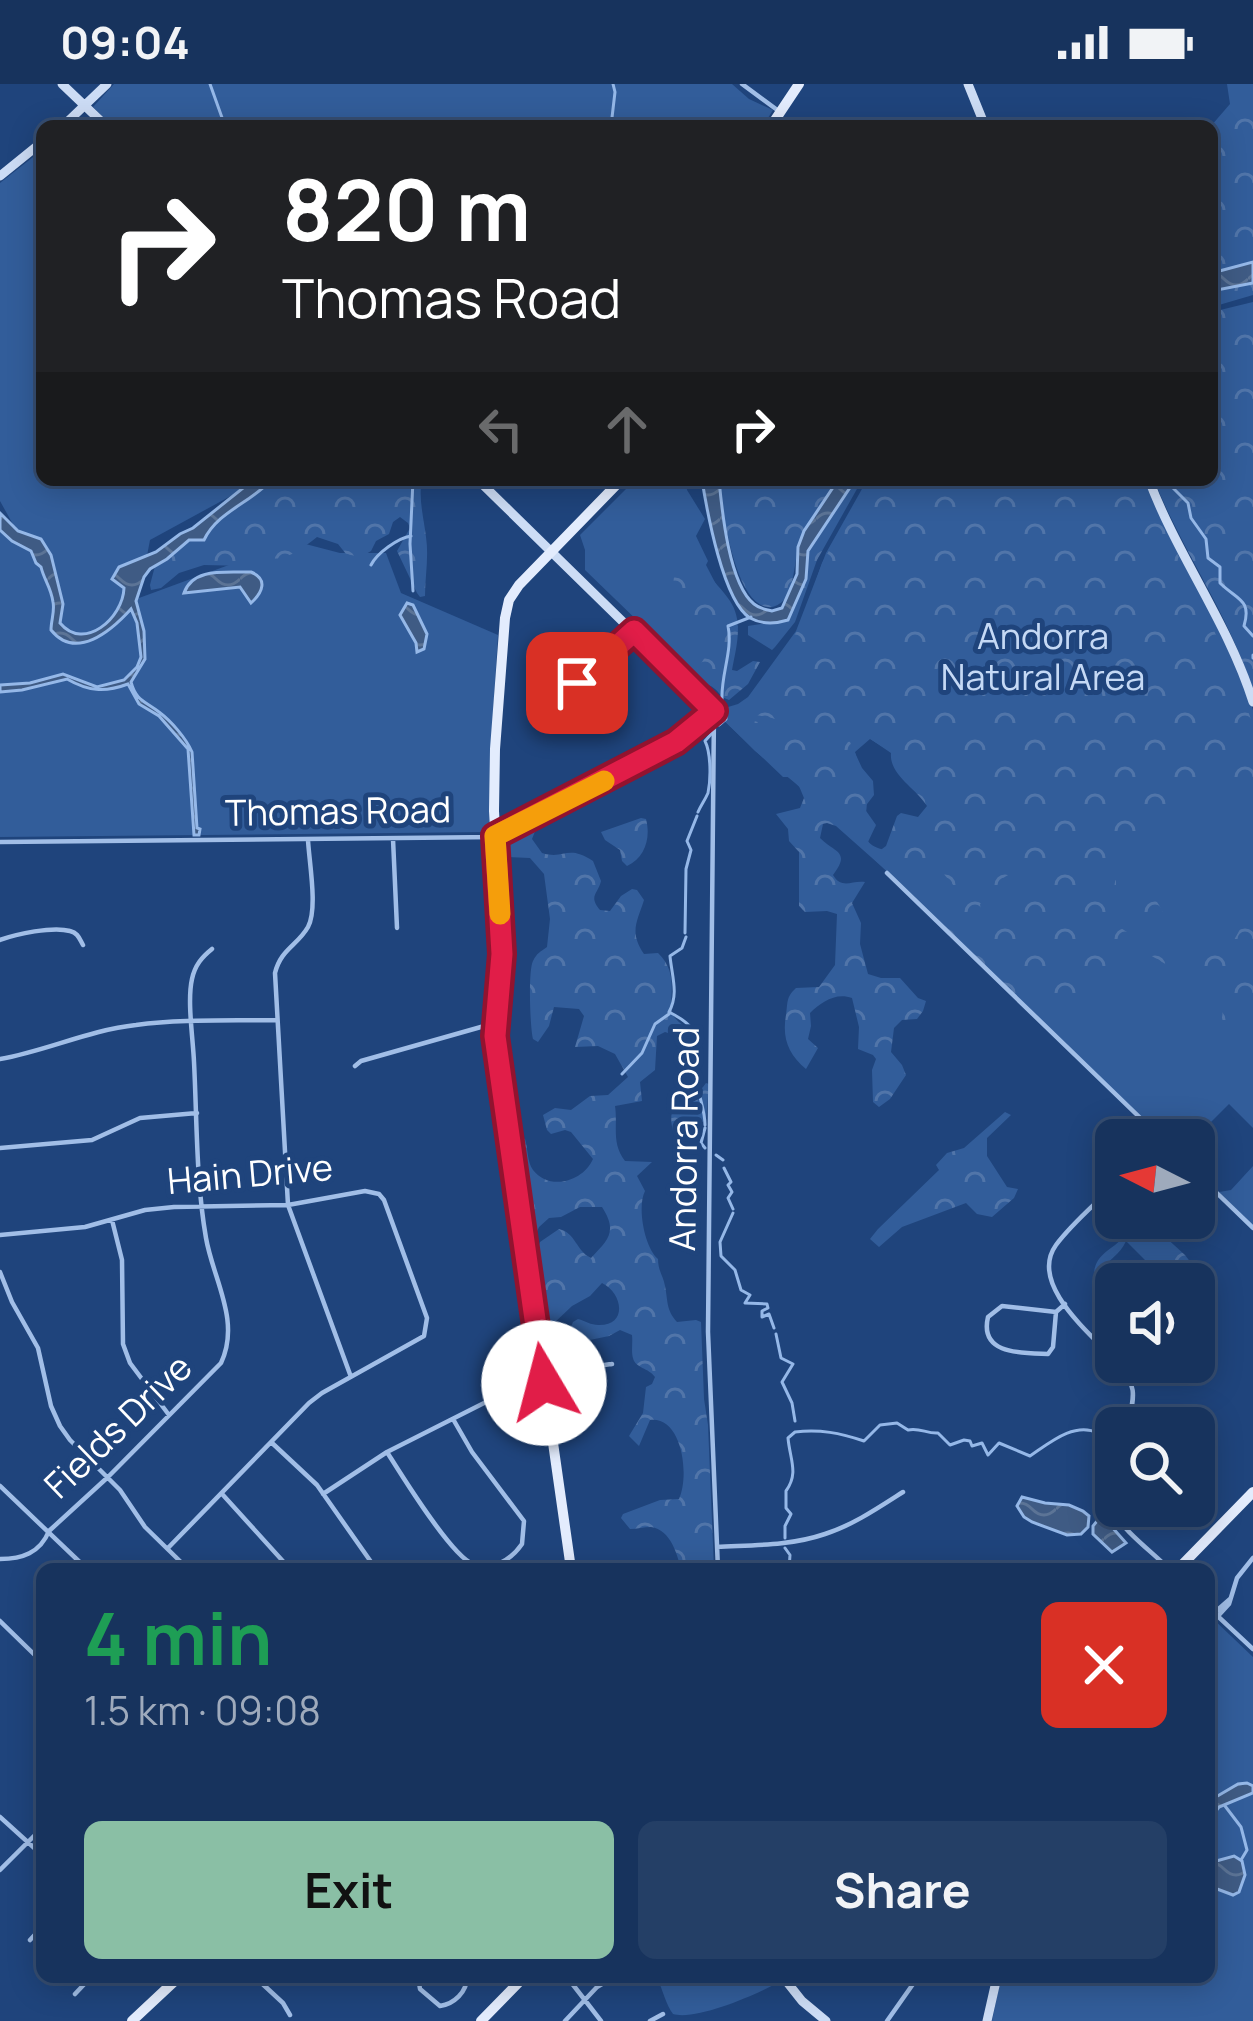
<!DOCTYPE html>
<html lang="en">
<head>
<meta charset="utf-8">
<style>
  :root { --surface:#17335d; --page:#243f66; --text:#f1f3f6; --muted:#9eaabc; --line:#364e72; --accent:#8abfa5 }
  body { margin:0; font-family:Manrope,sans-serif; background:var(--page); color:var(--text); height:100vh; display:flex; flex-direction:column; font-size:45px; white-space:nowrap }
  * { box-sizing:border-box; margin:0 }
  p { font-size:39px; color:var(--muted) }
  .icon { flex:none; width:66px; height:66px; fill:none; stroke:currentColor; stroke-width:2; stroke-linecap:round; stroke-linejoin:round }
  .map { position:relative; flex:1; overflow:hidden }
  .side { position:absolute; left:36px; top:1479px; width:1179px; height:420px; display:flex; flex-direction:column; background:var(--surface); border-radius:18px; box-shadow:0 6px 30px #0003,0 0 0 3px var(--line) }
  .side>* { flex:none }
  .banner { position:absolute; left:36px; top:36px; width:1182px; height:366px; border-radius:18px; box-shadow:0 6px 30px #0003,0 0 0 3px var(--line); background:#202124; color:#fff; overflow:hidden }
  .needle { width:78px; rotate:276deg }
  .controls { position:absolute; left:1095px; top:1035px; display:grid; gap:24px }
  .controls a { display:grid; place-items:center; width:120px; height:120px; border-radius:18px; background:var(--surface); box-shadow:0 6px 30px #0003,0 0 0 3px var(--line); font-size:60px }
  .pin { position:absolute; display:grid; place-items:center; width:102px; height:102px; color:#fff; margin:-51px; border-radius:24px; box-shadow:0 6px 18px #0006 }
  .me { position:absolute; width:132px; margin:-66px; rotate:352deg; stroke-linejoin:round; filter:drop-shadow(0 0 9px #0008) }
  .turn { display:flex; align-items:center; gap:42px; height:252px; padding:0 48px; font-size:54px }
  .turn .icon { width:156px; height:156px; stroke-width:2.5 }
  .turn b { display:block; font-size:84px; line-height:102px }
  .lanes { display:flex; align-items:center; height:114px; padding:0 48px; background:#0003; justify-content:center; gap:60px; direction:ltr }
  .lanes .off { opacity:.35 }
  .round { display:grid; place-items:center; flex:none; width:126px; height:126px; border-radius:18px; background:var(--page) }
  .overview { display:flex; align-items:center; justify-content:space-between; height:204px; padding:0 48px }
  h1 { font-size:72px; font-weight:700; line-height:90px; color:#1e9e55 }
  .cta { display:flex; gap:24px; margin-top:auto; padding:24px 48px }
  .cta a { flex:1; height:138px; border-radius:18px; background:var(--accent); color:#111; font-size:48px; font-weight:700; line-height:138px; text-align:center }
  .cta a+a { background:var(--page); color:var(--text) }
  .status { display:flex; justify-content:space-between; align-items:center; height:84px; padding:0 60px; background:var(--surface); direction:ltr }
  .status svg { height:33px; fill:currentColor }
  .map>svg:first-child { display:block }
  .green { fill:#325d9a; fill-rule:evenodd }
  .forest { fill:url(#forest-crowns); fill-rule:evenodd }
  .water { fill:url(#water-waves); stroke:#95b8e8; stroke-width:3 }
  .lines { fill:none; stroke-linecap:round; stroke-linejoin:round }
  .stream { stroke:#95b8e8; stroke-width:3 }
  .street { stroke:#a1bee7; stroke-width:4.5 }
  .secondary { stroke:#ccdcf5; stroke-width:9 }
  .primary { stroke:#e3ecfd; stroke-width:10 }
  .route-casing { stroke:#92132f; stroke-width:30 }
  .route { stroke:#e11d48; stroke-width:21 }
  .slow { stroke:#f59e0b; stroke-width:21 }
  .labels { text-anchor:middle; stroke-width:10; stroke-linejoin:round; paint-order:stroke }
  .park-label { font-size:36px; fill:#c5d9f5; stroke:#1f447c }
  .street-label { font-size:36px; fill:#fff; stroke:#1f447c }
</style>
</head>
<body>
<div class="status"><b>09:04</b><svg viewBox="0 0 49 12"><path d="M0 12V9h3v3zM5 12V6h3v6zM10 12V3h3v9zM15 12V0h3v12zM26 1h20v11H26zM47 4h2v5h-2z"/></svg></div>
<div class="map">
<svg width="1253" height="1937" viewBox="0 0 1253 1937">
  <defs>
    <pattern id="forest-crowns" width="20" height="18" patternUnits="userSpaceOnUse" patternTransform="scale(3)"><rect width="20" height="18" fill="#325d9a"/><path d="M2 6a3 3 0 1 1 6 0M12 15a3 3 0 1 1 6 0" fill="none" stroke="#5175a9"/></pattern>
    <pattern id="water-waves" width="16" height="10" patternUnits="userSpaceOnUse" patternTransform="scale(3)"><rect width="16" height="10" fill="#3f5b84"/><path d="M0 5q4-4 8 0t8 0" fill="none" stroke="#5c7496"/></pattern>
  </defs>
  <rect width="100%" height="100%" fill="#1f447c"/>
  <path class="green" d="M114 0H732L749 15 773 26 763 42H476L448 37 433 42H112L93 23Z
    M42 66V396H260L150 456 139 514 294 457 340 469H386L401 509 498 551 493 630 491 748 0 753V442L25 462 0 417V99Z
    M635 396H652L658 400 665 396H686L687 406 705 435 696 452 708 477 706 481 738 543 702 599 585 486V466L580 451Z
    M867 396H1147L1242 592 1253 626V1044L1229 1020 1193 1056H1165L789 693H783L718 631V626L738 620 748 613 796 547 826 469ZM870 655 904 676 911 702 922 708 929 724 920 734 909 735 885 766C854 759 867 738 867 717 867 702 859 683 855 668Z
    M1253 1082V1142L1219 1108 1231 1106Z
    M1209 1531 1253 1573V1937H992L1001 1893H1209Z
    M657 1893H780L781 1897C758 1910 696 1937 673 1930 666 1921 662 1904 657 1893Z"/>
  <path class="forest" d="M1227 0H1253V178L1212 189 1211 42 1230 20Z
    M1253 199V211L1212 223V207Z
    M1253 218V606C1229 531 1183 468 1154 396H1212V228Z
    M271 396H422C418 414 424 435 426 453 429 473 425 493 425 512L420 513 417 509 397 467 410 444 408 439 400 433 393 438 389 450 376 457 371 467 361 473 346 470 338 460 317 453C300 466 282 481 261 472L248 482 204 481 179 489 161 504 151 506 150 501 155 482 189 456H204C218 427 251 419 271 396Z
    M719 396H838C824 416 806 437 799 461 794 478 795 501 784 516 780 520 774 524 768 523 734 520 722 423 719 396Z
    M855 396H862L817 476 795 538 775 563 772 566 748 551V542L788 536 806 495 808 467Z
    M869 396H1142L1239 599 1253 642V722L1237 711 1207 701C1194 712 1182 728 1163 725L1141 743 1116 789V841L1127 848 1128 860 1093 894 1055 942C1044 932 1038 916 1021 917L939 836 953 801 943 789 938 775 929 772 925 790 912 805H907L836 742 827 739 823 740 820 754C835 769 851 767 833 791 842 806 852 796 865 798L852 819 861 839 860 860 868 890 881 894H900L918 914 926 917 923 927 917 935 902 936 894 944 891 968 902 981 906 991 890 1015 879 1023 873 1018 872 986 876 975 873 971 858 965 859 943 852 914C836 908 821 918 810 929L811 942 808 955 818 964 806 985C788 970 782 954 786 931 788 918 786 913 796 904L819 903 835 881 837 830 827 827 805 828 799 822V768L789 757 788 745 776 730 800 724 804 714 799 702 755 667 726 638 729 630 801 650 825 647 850 658 862 684 873 697 874 711 864 724 876 741 868 758 878 768 886 762 897 732 901 729 918 733 927 722C916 704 889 691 891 669L866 652 855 654 833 641 821 639 803 645 772 634 746 629V622C756 613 761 609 775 612 784 600 785 585 780 571L800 543 822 479ZM1018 787 1031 793C1025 805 1005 821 994 832L981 828 980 820C984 817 988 815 991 811 1002 798 999 793 1018 787Z
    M686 481 706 485C713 498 722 505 730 517 744 538 736 564 732 586L737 587 753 577 760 578 748 600 729 616C720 613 721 610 715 605 707 598 700 601 694 591L710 565 702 552V540L699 535 687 531 672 511 674 493Z
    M641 734 646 735C651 754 645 774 627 782L622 777 620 766 605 756 601 748Z
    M539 737 532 755 542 769C565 776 567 760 593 777L601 797C598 810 588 812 600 826L610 827 621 812 632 805 637 806 644 816C637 838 629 848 644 870L658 869C683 893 664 921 675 934 679 939 685 942 690 947L688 950 675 951 665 948 657 952 655 986 640 998 642 1017 615 1022C618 1042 611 1059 625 1077L652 1078 637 1092 645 1107C637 1122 644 1163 658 1175 658 1187 663 1191 665 1202 668 1217 666 1226 677 1238L696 1236 701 1238 704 1315 708 1341 714 1485H681C677 1470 671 1446 651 1443 644 1443 637 1445 630 1445L621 1434 623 1430 660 1416 679 1415C690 1391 682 1332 650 1336L639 1362 629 1352 643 1329 646 1303 652 1300 655 1293C649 1284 635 1284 633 1274 631 1267 633 1258 632 1251L620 1246 609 1252 585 1257 570 1245 573 1238 578 1235C585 1237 591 1241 598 1241 628 1242 623 1209 602 1199L590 1212 572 1222 552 1241 542 1236 537 1216 535 1171 540 1158 559 1145C576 1149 576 1167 591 1174 608 1156 618 1148 602 1123H580L561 1133 549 1134 539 1143 533 1156H530L518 1077 519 1052 525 1055C528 1064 527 1078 533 1086 549 1107 583 1098 593 1075L571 1048 565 1046 551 1050 547 1046 543 1031 555 1024 571 1026 590 1012 608 1011 628 993 615 970 598 962 575 963 584 932 579 925 554 923 549 942 538 958 533 955C530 943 528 887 533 877 537 869 540 868 547 863L550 835 544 790 530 774 505 773V754L531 738Z
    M1144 809C1159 812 1168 835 1164 849L1182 875 1179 884 1174 885 1150 871 1151 865 1160 857 1145 837 1138 818Z
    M1253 822V947L1232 954 1204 975 1197 970 1198 967C1208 950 1226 944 1222 922L1208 914 1192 881C1202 868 1213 872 1226 864 1240 854 1242 834 1253 822Z
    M706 999 709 1000 706 1036 681 1049 673 1047C664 1012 692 1021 706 999Z
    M1005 1028 1011 1031 987 1054V1072L1007 1103 1018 1105 1014 1114 992 1133 977 1130 966 1119 902 1143 879 1163 870 1155 878 1145 939 1086 936 1081 947 1069 964 1064Z
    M1137 1138 1152 1141 1185 1171 1198 1188 1197 1195 1193 1196 1183 1183 1169 1192 1157 1188 1126 1157C1120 1172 1105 1177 1098 1191L1094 1190C1095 1170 1112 1166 1124 1153 1129 1148 1132 1142 1137 1138Z"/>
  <path class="water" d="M1253 178V199L1212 207V189Z
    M253 396H271C251 419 218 427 204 456H189L167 475 150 485 144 493 136 517 144 547 145 575 131 598C136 617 145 617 159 628 171 637 186 654 192 668L197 744 200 745 199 751H194L188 665 159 632 139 620 128 600C104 609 88 607 67 595L22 606 0 608V601L30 599 63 590 97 603 124 596 137 583 141 573 137 539 131 525C111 547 76 577 51 546 51 536 55 527 53 518 51 503 44 496 41 483L36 479 31 467 12 457 0 446V429L18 447 41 455 51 471 63 520 60 539C84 568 123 534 124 504L112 495 119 483 156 468 180 450 193 444Z
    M702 396H719C722 427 729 500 754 520 760 525 764 525 772 527L782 524 797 490 798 463 804 447 838 396H855L808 467 806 495 788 536C775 540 763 541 750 534 723 517 707 427 702 396Z
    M251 488C268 495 263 508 251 519L240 503 184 509C193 483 226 489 251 488Z
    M407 519 413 521 427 550 424 565 417 568 416 559 400 531Z
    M1022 1413 1045 1419 1069 1421 1083 1427 1089 1432 1088 1443 1081 1450 1067 1451 1032 1438 1024 1433 1017 1422Z
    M1097 1437 1111 1442 1126 1459 1112 1468 1093 1450V1442Z
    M1247 1699 1253 1702V1709L1219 1723 1209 1736V1717L1238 1700Z
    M1234 1772 1242 1777 1245 1791 1239 1808 1233 1811 1209 1802V1779Z"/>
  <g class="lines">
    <path class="stream" d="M210 0 225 42
      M611 42 615 8 613 0
      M413 396 410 460 413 507
      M1172 396V403L1188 419 1191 434 1206 455 1208 474 1220 483V499C1237 516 1252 515 1244 542L1253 552
      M371 481C377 469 398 454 411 452
      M1253 571V574
      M722 615C721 590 733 566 728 542L751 533
      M719 641 726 635V627
      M698 728C701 721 705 716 708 709 711 695 711 669 705 657L713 648
      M685 849 686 785 691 766 687 757 697 732
      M686 853 682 864 670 872C672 893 679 910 669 928 691 939 700 948 698 976
      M698 982C693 1003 705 1020 705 1041
      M622 990 642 969 655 940 669 930
      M705 1044 701 1059 705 1064
      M716 1071 723 1076
      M724 1084 731 1098 728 1101 732 1108 728 1114 733 1125
      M733 1129 720 1158 721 1172 735 1186 741 1206 750 1211 745 1219 767 1220 768 1224 762 1227V1233L769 1230 774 1244
      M776 1250 781 1274 793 1280 782 1298 792 1319 795 1337
      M1180 1344 1190 1339 1201 1324
      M785 1454V1442L791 1430 786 1424V1407C799 1389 790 1376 788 1354L795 1348C820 1345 840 1349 864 1357L880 1341 897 1339 908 1346C919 1343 927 1350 938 1349L950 1361 964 1356 970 1357 972 1362 982 1359 988 1371 999 1359 1030 1372C1048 1360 1074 1337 1098 1349 1104 1352 1110 1357 1116 1361
      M785 1464 790 1471 789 1485
      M1225 1722 1241 1743 1247 1766 1241 1776"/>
    <path class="street" d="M742 0 780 28
      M714 627 708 1248 718 1485
      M540 640 548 625 634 547
      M393 755 397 844
      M308 756C309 777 318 825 308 843 297 862 281 865 275 889L288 1121 351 1293
      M0 758 495 753 673 660 711 630
      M887 789 1163 1056
      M0 856C16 850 53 842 70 847 78 849 79 854 83 861
      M0 975C46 967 89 946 136 941 182 935 230 937 277 936
      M355 982 361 977 495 939
      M0 1064 92 1056 140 1034 197 1029
      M1116 1073 1109 1076 1107 1082 1116 1093
      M1194 1087 1253 1144
      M1116 1099C1097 1119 1073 1138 1056 1161 1028 1200 1091 1250 1116 1277
      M112 1136 122 1176 123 1260 130 1279 169 1331
      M0 1151 85 1143 145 1126 174 1123 288 1121 365 1107 379 1110 384 1116 427 1234 424 1252 322 1309 309 1319 168 1464
      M0 1188 12 1218 38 1264 51 1322 60 1342 70 1356 120 1406 145 1443 188 1485
      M1056 1228 1002 1222 988 1233C979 1271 1022 1269 1048 1270L1053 1263 1056 1228 1065 1220
      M1117 1278C1139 1303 1134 1313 1127 1344
      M547 1319 566 1313C584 1283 574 1285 612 1280
      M271 1358 317 1401 376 1485
      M387 1368C401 1390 451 1472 473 1480 493 1487 511 1476 522 1460L524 1437 472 1368 453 1335
      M1116 1379C1080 1419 1143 1458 1169 1485
      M0 1402 87 1485
      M323 1410 387 1368 490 1316 522 1303 542 1300
      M223 1411 290 1485
      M717 1463C753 1461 790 1462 825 1450 853 1441 878 1424 903 1408
      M0 1475C22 1475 40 1469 49 1447L108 1393 221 1279C241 1237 213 1195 206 1154 196 1097 197 1036 194 978 193 954 187 917 192 895 195 881 202 873 212 865
      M1209 1524 1253 1565
      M1214 1529 1230 1515
      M1218 1532 1229 1520 1237 1494 1253 1474
      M0 1537 42 1578
      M0 1733 42 1771
      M0 1786 35 1751 42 1738
      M30 1856 42 1843
      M255 1893 283 1919 290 1931
      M418 1893 420 1905 440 1922C454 1920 467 1908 467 1893
      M567 1893 601 1937
      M75 1910 91 1893
      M565 1937 597 1903 612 1894
      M650 1937 663 1930
      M887 1937 918 1893"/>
    <path class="secondary" d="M62 0 106 42
      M968 0 985 42
      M63 42 107 0
      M0 92 42 58
      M478 396 714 627
      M1149 396C1178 473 1228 539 1253 618
      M783 1893 802 1917 826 1937
      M987 1937 997 1893"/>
    <path class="primary" d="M771 42 799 0
      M571 1485 495 952 502 864 494 727 495 665 505 534 509 516 519 501 621 396
      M1178 1485 1253 1408
      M132 1937 179 1893
      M481 1937 524 1893"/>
  </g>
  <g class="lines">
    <defs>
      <path id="route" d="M544 1299 495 952 502 870 495 752 676 658 714 627 634 547 577 599"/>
    </defs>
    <use href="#route" class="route-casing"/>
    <use href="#route" class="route"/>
    <path class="slow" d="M500 830 495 752 604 697"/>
  </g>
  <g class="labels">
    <g class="park-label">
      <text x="1043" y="565">Andorra<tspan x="1043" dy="41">Natural Area</tspan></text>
    </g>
    <g class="street-label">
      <text transform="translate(338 727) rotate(-1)" y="13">Thomas Road</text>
      <text transform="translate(684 1055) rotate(-89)" y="13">Andorra Road</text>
      <text transform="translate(250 1090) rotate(-5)" y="13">Hain Drive</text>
      <text transform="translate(118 1342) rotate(-44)" y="13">Fields Drive</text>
    </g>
  </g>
</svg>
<div class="controls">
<a><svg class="needle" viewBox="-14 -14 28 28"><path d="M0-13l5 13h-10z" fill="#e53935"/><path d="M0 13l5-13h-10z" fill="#9eaabc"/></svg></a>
<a><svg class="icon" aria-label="sound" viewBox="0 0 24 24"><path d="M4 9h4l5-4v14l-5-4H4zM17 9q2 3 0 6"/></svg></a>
<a><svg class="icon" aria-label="search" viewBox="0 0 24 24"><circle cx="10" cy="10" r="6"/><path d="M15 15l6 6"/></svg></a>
</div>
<div class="pin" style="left:577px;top:599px;background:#d93025"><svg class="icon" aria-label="arrive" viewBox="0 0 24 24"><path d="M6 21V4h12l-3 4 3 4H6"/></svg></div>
<svg class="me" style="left:544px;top:1299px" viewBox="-20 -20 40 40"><circle r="19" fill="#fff"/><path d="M0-13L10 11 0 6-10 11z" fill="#e11d48"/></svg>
<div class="banner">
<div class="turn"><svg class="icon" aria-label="right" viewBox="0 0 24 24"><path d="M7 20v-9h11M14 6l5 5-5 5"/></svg><div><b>820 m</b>Thomas Road</div></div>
<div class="lanes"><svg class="icon off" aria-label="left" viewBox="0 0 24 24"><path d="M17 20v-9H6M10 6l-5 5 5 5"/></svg><svg class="icon off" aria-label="ahead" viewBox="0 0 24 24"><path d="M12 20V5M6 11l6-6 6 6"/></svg><svg class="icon" aria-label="right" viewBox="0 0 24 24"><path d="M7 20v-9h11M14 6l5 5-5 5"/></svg></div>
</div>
<section class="side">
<div class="overview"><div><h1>4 min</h1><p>1.5 km · 09:08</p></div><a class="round" style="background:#d93025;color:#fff"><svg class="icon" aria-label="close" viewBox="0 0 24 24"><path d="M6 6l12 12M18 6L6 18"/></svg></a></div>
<div class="cta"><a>Exit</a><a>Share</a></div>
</section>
</div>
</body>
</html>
